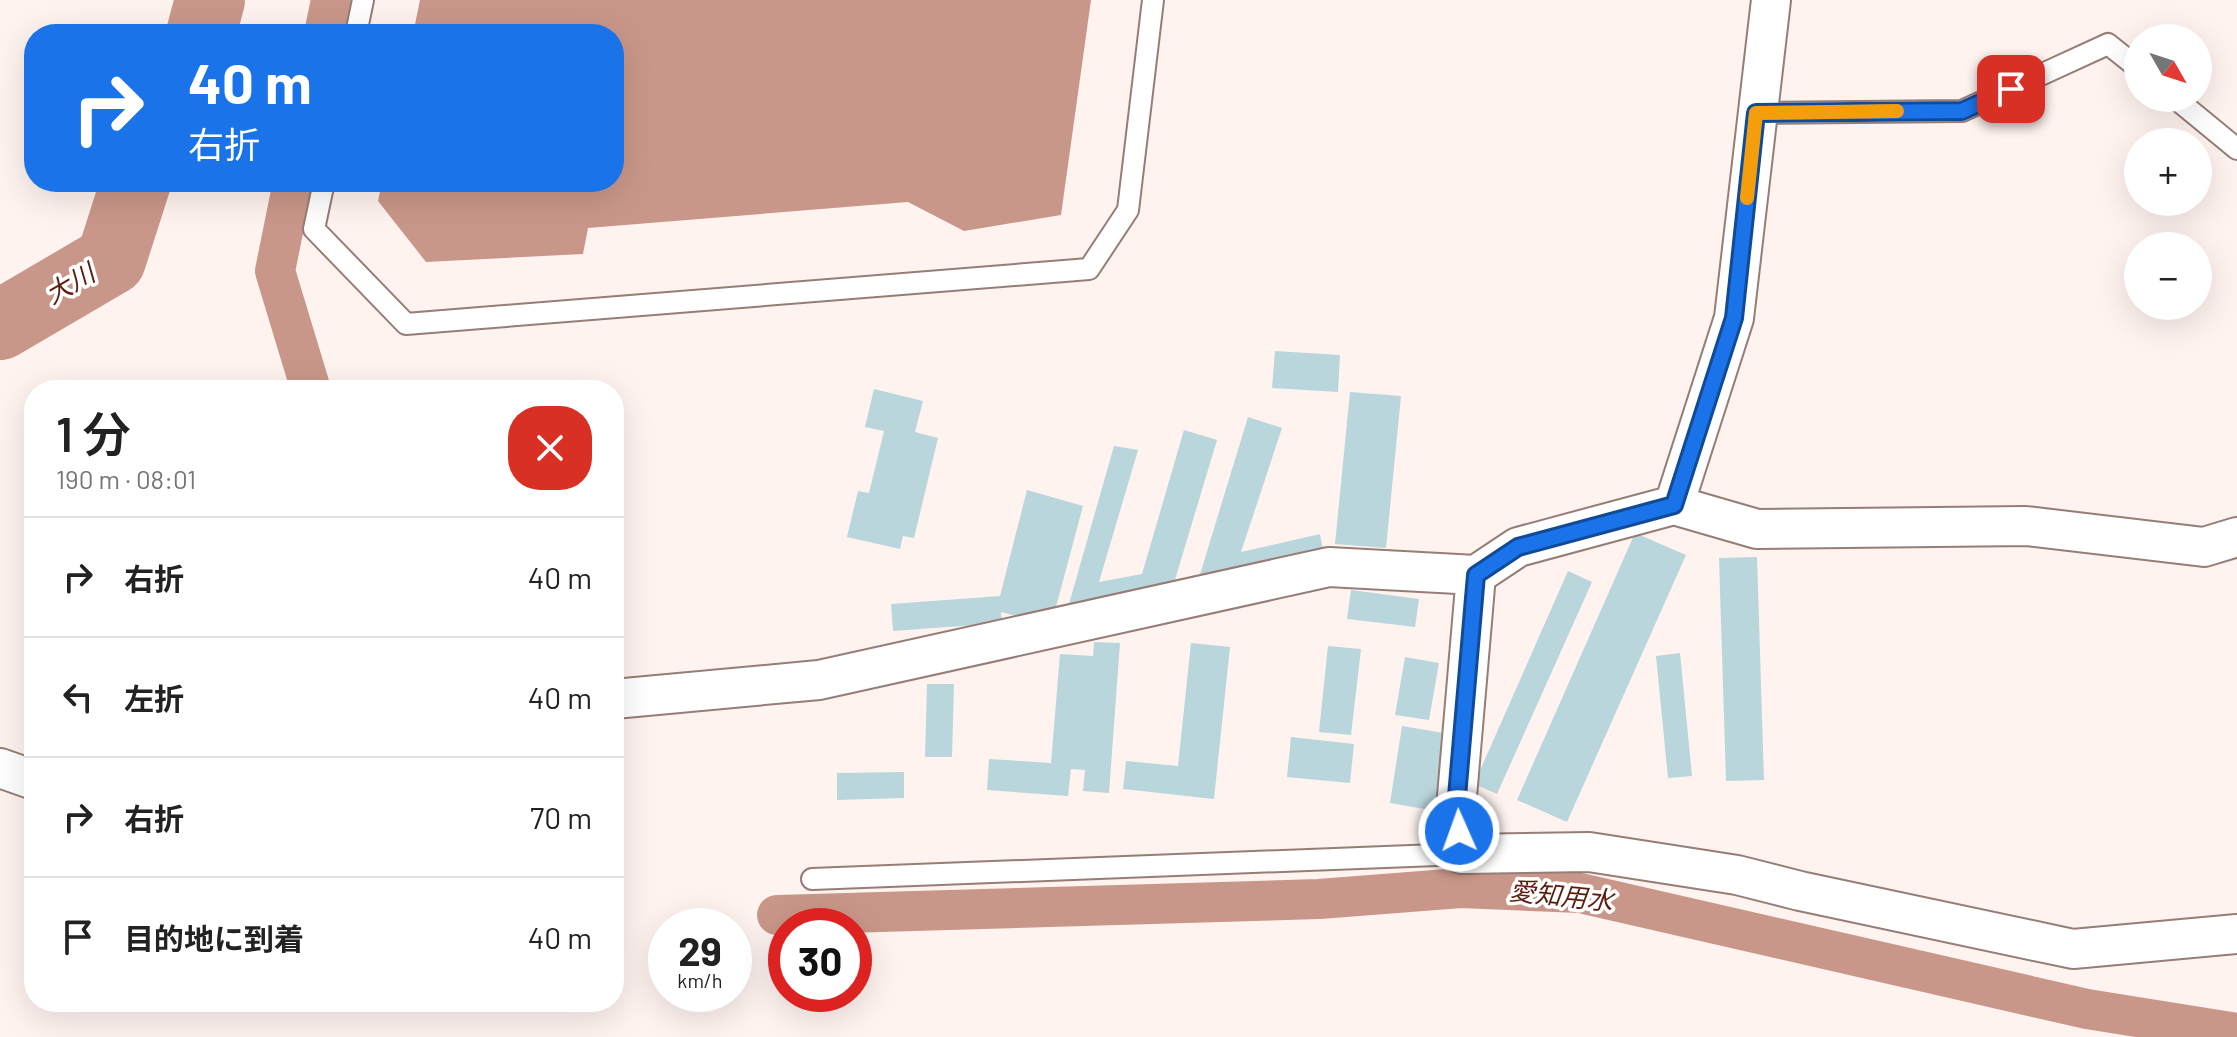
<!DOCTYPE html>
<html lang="ja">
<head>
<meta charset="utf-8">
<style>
  :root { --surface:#fff; --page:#f6f6f6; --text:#222; --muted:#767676; --line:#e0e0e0 }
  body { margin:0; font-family:Barlow,"Noto Sans JP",sans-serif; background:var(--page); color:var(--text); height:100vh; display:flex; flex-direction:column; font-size:30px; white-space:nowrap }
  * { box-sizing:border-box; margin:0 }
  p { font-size:26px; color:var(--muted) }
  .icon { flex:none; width:44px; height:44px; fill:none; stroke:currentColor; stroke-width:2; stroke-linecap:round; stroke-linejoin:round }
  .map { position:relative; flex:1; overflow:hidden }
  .details { position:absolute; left:24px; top:380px; width:600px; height:632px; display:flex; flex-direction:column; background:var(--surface); border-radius:32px; box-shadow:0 8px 32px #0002 }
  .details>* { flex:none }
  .banner { position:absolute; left:24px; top:24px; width:600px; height:168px; border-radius:32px; box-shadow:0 8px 32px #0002; background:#1a73e8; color:#fff; overflow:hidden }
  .needle { width:52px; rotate:129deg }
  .buttons { position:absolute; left:2124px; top:24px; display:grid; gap:16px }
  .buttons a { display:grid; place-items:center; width:88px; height:88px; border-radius:50%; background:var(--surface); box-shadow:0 8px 32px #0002; font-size:40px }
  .speed { position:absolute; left:648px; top:908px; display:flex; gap:16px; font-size:40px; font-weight:700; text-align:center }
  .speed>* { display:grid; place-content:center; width:104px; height:104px; border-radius:50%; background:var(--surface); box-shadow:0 8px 32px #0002; line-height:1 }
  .speed small { font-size:20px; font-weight:400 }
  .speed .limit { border:12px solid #d22; background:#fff; color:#111 }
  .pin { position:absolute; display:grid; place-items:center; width:68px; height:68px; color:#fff; margin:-34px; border-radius:16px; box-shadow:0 4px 12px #0006 }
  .me { position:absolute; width:88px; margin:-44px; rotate:358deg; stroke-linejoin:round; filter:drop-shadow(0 0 6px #0008) }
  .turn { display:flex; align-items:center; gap:28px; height:168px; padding:0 32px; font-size:36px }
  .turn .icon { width:104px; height:104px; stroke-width:2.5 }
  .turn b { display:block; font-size:56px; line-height:68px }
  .round { display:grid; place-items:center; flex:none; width:84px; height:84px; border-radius:32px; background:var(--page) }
  .summary { display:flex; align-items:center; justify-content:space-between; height:136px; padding:0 32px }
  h1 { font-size:48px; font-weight:600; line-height:60px }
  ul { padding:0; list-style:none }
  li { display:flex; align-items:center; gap:24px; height:120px; padding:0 32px; border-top:2px solid var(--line) }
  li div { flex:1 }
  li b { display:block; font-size:30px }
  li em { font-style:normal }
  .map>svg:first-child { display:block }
  .water { fill:#c99789 }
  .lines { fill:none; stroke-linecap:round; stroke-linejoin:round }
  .canal { stroke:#c99789; stroke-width:40 }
  .river { stroke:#c99789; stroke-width:70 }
  .building { fill:#b9d6dd }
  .service-casing { stroke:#967d76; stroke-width:24 }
  .minor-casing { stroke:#967d76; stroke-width:42 }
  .service { stroke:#fff; stroke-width:20 }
  .minor { stroke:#fff; stroke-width:38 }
  .route-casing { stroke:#114b97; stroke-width:20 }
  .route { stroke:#1a73e8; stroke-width:14 }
  .slow { stroke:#f59e0b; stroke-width:14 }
  .labels { text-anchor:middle; stroke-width:7; stroke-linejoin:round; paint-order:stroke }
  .water-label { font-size:26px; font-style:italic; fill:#5b1e0e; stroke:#fff }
</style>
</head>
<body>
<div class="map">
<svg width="2237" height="1037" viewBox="0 0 2237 1037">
  <rect width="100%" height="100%" fill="#fef3ef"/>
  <path class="water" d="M420 0H1091L1061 215 964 231 908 202 588 228 583 254 426 262 378 201 382 182H614V34H413Z"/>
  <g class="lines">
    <path class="canal" d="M324 34 331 0
      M293 182 275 271 311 390
      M777 915 1319 899 1461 888 1580 893 2087 1009 2237 1033"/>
    <path class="river" d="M201 34 210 0
      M0 325 111 260 136 182"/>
  </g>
  <path class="building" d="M1275 351 1340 355 1338 392 1272 388Z
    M874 389 923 401 915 432 938 438 914 538 903 536 900 549 847 537 858 491 869 493 884 431 865 427Z
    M1350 392 1401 396 1386 548 1335 544Z
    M1248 417 1282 428 1241 552 1320 534 1324 555 1198 581Z
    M1184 430 1217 440 1171 593 1067 611 1114 446 1138 450 1099 582 1142 574Z
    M1027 490 1083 506 1053 618 1031 620 1001 612 1002 623 893 631 891 604 1000 596Z
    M1635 533 1686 555 1567 822 1517 800Z
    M1757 557 1764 780 1726 781 1719 558Z
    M1568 571 1592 582 1497 794 1474 784Z
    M1351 590 1419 599 1415 627 1347 619Z
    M1094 642 1120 643 1109 793 1083 791 1085 770 1071 769 1068 796 987 790 989 759 1051 763 1060 654 1093 656Z
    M1191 643 1230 647 1214 799 1123 789 1126 761 1178 766Z
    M1328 646 1361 649 1351 735 1319 732Z
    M1680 653 1692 776 1668 778 1656 656Z
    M1405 657 1439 663 1429 720 1395 715Z
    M927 684H954L952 757H925Z
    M1402 726 1449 734 1436 811 1390 803Z
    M1291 737 1354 744 1350 783 1287 777Z
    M904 772V798L837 800V773Z"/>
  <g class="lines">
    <defs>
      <path id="service" d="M356 34 363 0
        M2175 98 2237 149
        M1756 113 1962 111 2108 44 2138 68
        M324 182 314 229 406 324 1089 269 1128 210 1153 0
        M812 879 1462 854"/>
      <path id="minor" d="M1674 505 1734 318 1771 0
        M1476 575 1456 808 1462 854 1589 852 1737 875 1800 891 2073 949 2237 934
        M614 699 819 680 1329 567 1476 575 1518 547 1674 505 1757 529 2026 526 2204 547 2237 537
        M0 768 34 780"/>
    </defs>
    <use href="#service" class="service-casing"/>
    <use href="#minor" class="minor-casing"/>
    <use href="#service" class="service"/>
    <use href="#minor" class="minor"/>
  </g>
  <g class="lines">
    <defs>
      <path id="route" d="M1459 831 1456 808 1476 575 1518 547 1674 505 1734 318 1756 113 1962 111 2011 89"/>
    </defs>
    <use href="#route" class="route-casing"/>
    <use href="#route" class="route"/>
    <path class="slow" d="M1747 198 1756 113 1897 111"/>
  </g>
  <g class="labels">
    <g class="water-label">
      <text transform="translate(70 284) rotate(-30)" y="9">大川</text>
      <text transform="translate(1561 896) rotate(6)" y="9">愛知用水</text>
    </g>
  </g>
</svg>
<div class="buttons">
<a><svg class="needle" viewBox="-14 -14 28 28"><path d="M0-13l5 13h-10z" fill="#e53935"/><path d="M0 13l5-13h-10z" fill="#767676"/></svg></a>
<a>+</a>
<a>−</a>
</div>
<div class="speed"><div>29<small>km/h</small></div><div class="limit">30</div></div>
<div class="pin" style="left:2011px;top:89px;background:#d93025"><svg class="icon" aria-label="arrive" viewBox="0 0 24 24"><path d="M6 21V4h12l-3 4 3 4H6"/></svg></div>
<svg class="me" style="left:1459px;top:831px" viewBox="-20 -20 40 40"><circle r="17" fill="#1a73e8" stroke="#fff" stroke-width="3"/><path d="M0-11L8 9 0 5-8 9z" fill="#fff"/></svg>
<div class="banner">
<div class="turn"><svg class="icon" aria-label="right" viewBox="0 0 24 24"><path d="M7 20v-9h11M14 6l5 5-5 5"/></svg><div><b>40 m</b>右折</div></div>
</div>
<section class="details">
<div class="summary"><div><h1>1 分</h1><p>190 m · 08:01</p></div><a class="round" style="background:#d93025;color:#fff"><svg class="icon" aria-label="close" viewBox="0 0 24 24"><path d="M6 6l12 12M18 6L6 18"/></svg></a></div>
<ul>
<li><svg class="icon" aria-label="right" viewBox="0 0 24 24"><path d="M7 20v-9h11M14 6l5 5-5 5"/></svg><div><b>右折</b></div><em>40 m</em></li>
<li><svg class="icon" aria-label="left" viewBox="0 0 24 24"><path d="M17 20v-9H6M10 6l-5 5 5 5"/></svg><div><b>左折</b></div><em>40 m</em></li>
<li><svg class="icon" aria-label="right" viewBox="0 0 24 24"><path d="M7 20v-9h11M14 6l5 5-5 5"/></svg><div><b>右折</b></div><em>70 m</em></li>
<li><svg class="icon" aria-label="arrive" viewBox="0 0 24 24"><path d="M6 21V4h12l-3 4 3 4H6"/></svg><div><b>目的地に到着</b></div><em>40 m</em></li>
</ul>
</section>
</div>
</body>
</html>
